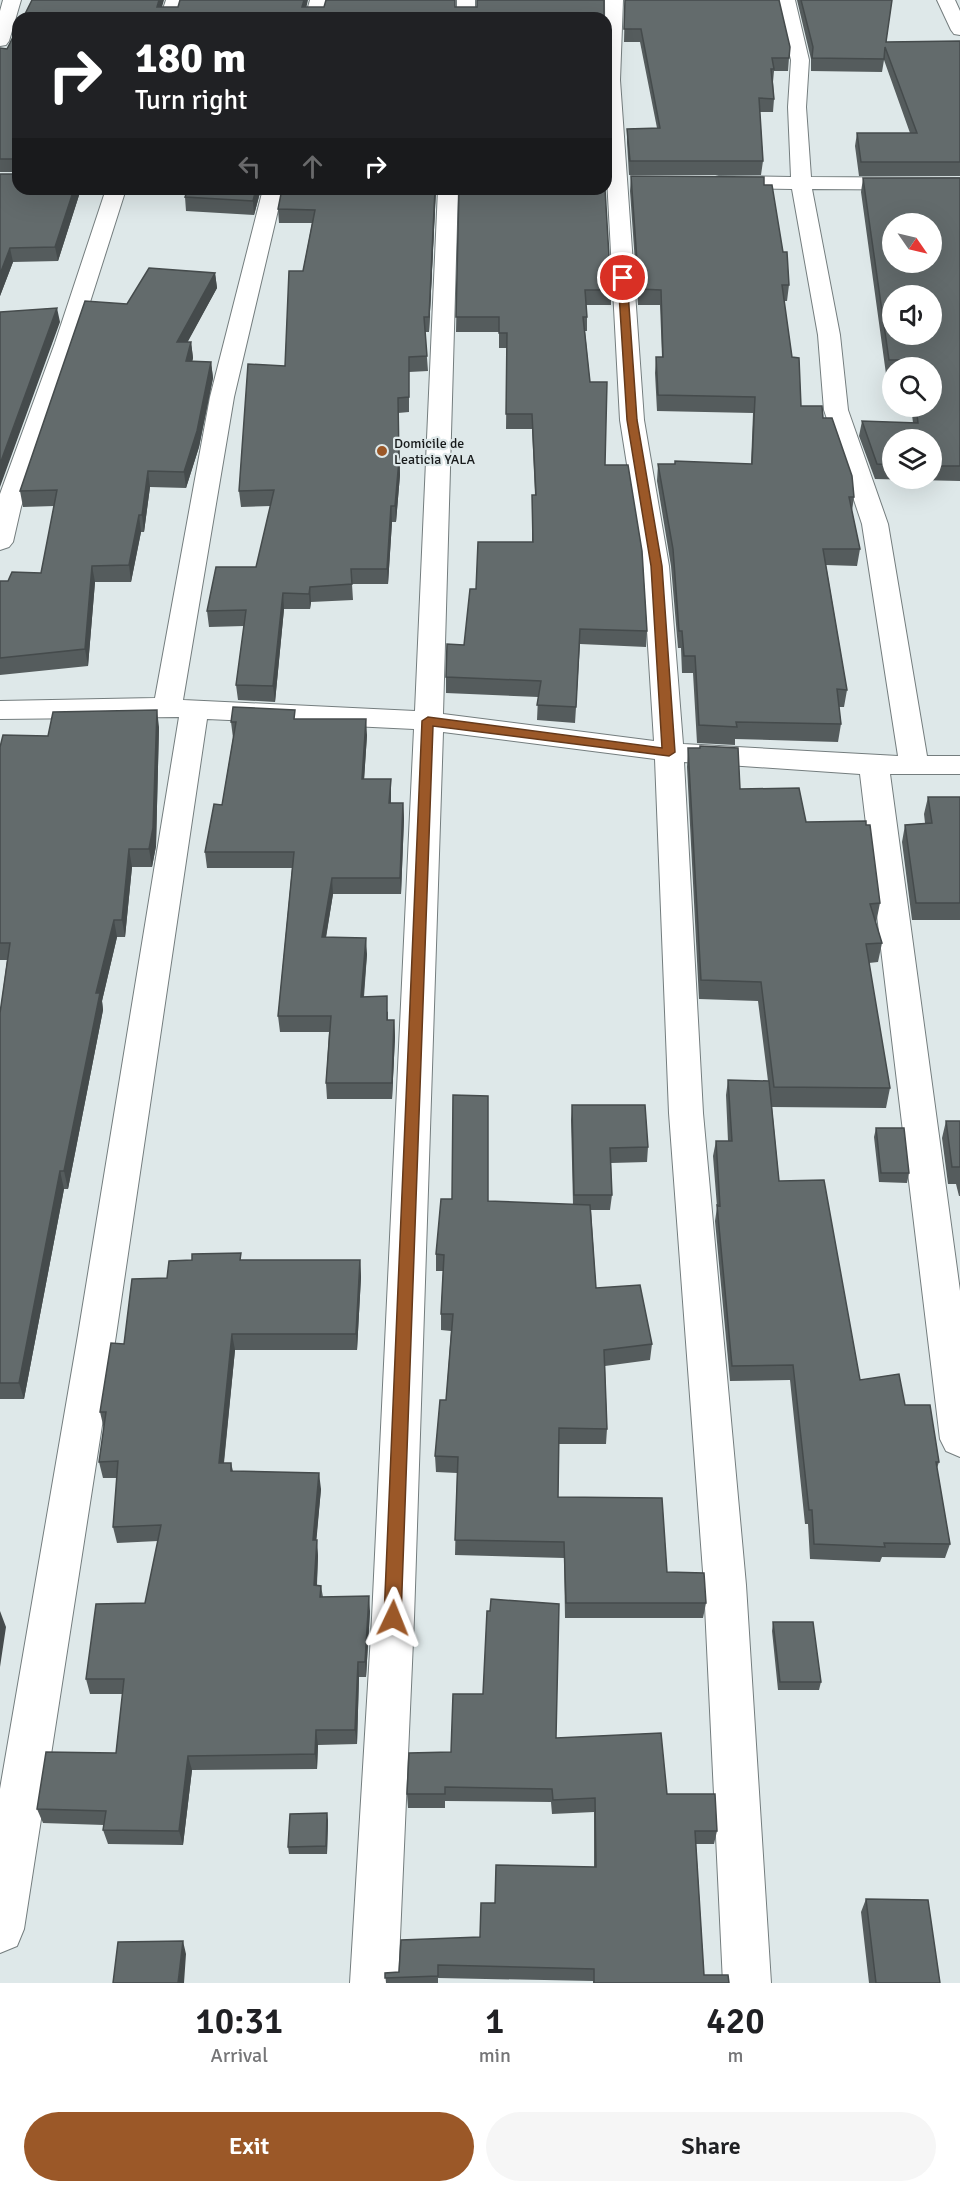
<!DOCTYPE html>
<html lang="en">
<head>
<meta charset="utf-8">
<style>
  :root { --surface:#fff; --page:#f6f6f6; --text:#202124; --muted:#757577; --accent:#9b5828 }
  body { margin:0; font-family:Signika,sans-serif; background:var(--page); color:var(--text); height:100vh; display:flex; flex-direction:column; font-size:22px; white-space:nowrap }
  * { box-sizing:border-box; margin:0 }
  p { font-size:20px; color:var(--muted) }
  .icon { flex:none; width:33px; height:33px; fill:none; stroke:currentColor; stroke-width:2; stroke-linecap:round; stroke-linejoin:round }
  .map { position:relative; height:1983px; overflow:hidden }
  .drawer { display:flex; flex-direction:column; background:var(--surface); flex:1 }
  .drawer>* { flex:none }
  .hud { position:absolute; left:12px; top:12px; width:600px; height:183px; border-radius:18px; box-shadow:0 6px 24px #0002; background:#202124; color:#fff; overflow:hidden }
  .needle { width:39px; rotate:124deg }
  .tools { position:absolute; left:882px; top:213px; display:grid; gap:12px }
  .tools a { display:grid; place-items:center; width:60px; height:60px; border-radius:50%; background:var(--surface); box-shadow:0 6px 24px #0002; font-size:30px }
  .pin { position:absolute; display:grid; place-items:center; width:51px; height:51px; color:#fff; margin:-26px; border:3px solid #fff; border-radius:50%; box-shadow:0 2px 6px #0007 }
  .me { position:absolute; width:66px; margin:-33px; rotate:2deg; stroke-linejoin:round; filter:drop-shadow(0 0 4px #0008) }
  .turn { display:flex; align-items:center; gap:21px; height:126px; padding:0 24px; font-size:27px }
  .turn .icon { width:78px; height:78px; stroke-width:2.5 }
  .turn b { display:block; font-size:42px; line-height:51px }
  .lanes { display:flex; align-items:center; height:57px; padding:0 24px; background:#0003; justify-content:center; gap:30px; direction:ltr }
  .lanes .off { opacity:.35 }
  .eta { display:flex; justify-content:space-evenly; align-items:center; height:102px; text-align:center }
  .eta b { font-size:36px; font-weight:600; line-height:42px }
  .button { display:flex; gap:12px; margin-top:auto; padding:12px 24px }
  .button a { flex:1; height:69px; border-radius:36px; background:var(--accent); color:#fff; font-size:24px; font-weight:600; line-height:69px; text-align:center }
  .button a+a { background:var(--page); color:var(--text) }
  .map>svg:first-child { display:block }
  .lines { fill:none; stroke-linecap:round; stroke-linejoin:round }
  .minor-casing { stroke:#747d7e; stroke-width:2 }
  .minor { fill:#fff; fill-rule:evenodd }
  .wall { fill:#555c5d; fill-rule:evenodd }
  .shaded-wall { fill:#454b4c }
  .building { fill:#636b6c; stroke:#454b4c; stroke-width:1.5; fill-rule:evenodd }
  .route { fill:#9b5828; stroke:#65391a; stroke-width:1.5 }
  .poi-dot { fill:#9b5828; stroke:#dee8e9; stroke-width:2 }
  .labels { text-anchor:middle; stroke-width:4.5; stroke-linejoin:round; paint-order:stroke }
  .far-poi-label { font-size:14px; fill:#171a1b; stroke:#dee8e9; text-anchor:start }
</style>
</head>
<body>
<div class="map">
<svg width="960" height="1983" viewBox="0 0 960 1983">
  <rect width="100%" height="100%" fill="#dee8e9"/>
  <g class="lines">
    <defs>
      <path id="minor" d="M3 0H21L9 41 6 45 0 46V11Z
        M166 0H184L178 18H160Z
        M310 0H328L323 18H305Z
        M457 0H475V18H457Z
        M605 0H623L620 80 644 420 669 566 683 744 898 756 862 524 824 410 818 335 792 189 719 188 712 186 709 182 712 178 719 176 791 177 788 107 791 60 777 0H795L809 60 806 107 811 177 960 178V190L812 189 840 335 848 410 888 524 927 756H960V774H890L960 1291V1457L946 1451 940 1439 860 774 684 762 703 1113 746 1585 771 1983H723L704 1585 669 1113 655 759 443 732 414 1618 398 1983H350L372 1618 414 729 207 719 116 1335 24 1929 17 1946 0 1953V1789L78 1335 179 717 0 719V701L155 698 210 397 263 189H283L234 397 183 700 415 711 438 189H458L443 714 654 741 643 566 620 420 606 159Z
        M937 0H955L960 11V35L954 34 951 30Z
        M106 189H126L77 343 21 507 13 542 9 547 0 550V494L55 343Z"/>
    </defs>
    <use href="#minor" class="minor-casing"/>
    <use href="#minor" class="minor"/>
  </g>
  <path class="wall" d="M625 0 789 58 788 71H774L773 82 774 99 773 112H760L763 161 761 175H629L627 142V129L657 128 640 42H624Z
    M797 0H892L886 42 960 41V176H859L855 146 857 133H910L884 60 882 72 811 71V59Z
    M18 27V189H81L58 261 13 262 0 296V174H17V172H0V48L7 49Z
    M631 176 764 185 789 285 787 301H784L792 357 801 406 823 418 854 497 852 511 860 549 857 566 826 565 847 690 844 707H839L841 724 838 742 735 739V745L697 743 693 673H682L681 648H678L671 566 657 481 658 464H751L753 413 657 411 655 373 656 357H662L660 305H638L630 191Z
    M863 178H960V481L875 479 859 436 862 421 913 423 911 406H932V368H892V374H886L861 192ZM892 440H932V478H892Z
    M188 189H261L254 215 186 211 185 197Z
    M282 189H436L429 332H425L428 371 409 372V412L398 413 400 475 396 522H392L388 584H352L353 600 311 602 310 609H284L275 702 238 700 236 685 244 626 209 627 207 611 256 567 271 506 241 507 239 491 285 366 312 223H279L278 209Z
    M459 189 611 290V305H586L587 317V331H585L590 382 605 465 647 631 646 647 580 644 575 723 537 720 538 697 446 693V677L464 645 476 589 532 542V495H535L532 429H506L507 348H499V332H456Z
    M215 273 217 288 187 342H191L193 358 192 362H211L213 378 199 447 186 488 150 487 144 532H141L131 582H95L88 666 0 675V581H8L41 573 54 506 23 507 20 491 127 304Z
    M296 719 367 735 364 779H391V803H403L404 819 401 894H333L326 938 367 954 364 997 388 1012V1020H394L395 1037 392 1099H327L326 1083 329 1032H280L278 1016 292 868H207L205 852 222 805 233 738 231 722Z
    M159 727 156 846 152 867H132L125 937H117L102 1001 103 1010 68 1189H64L24 1399H0V1013L7 960H0V747L48 736Z
    M688 748 740 789 806 822 880 903 876 923 882 943 878 962 869 963 890 1088 886 1108 772 1107 779 1181 860 1380 905 1405 939 1462 937 1468 950 1544 945 1558 882 1557 880 1562 810 1559 808 1524H805L790 1380 730 1381 715 1221 717 1207 713 1156 716 1141H728L726 1095 728 1080 768 1081 758 1001 699 999 687 767Z
    M928 797H960V920H912L902 842 905 825 925 823 924 814Z
    M572 1105 648 1147 647 1162 611 1163 612 1195 610 1210H591L596 1288 652 1344 650 1360 605 1366 607 1429 606 1444H559L558 1497 667 1572 706 1603 703 1618H565L564 1558 455 1555 457 1473 436 1472 435 1456 446 1400 451 1331 441 1330V1314L443 1271H436V1254L488 1201 573 1205 571 1120Z
    M946 1121H960V1196H959L956 1184H948L942 1138Z
    M876 1128 909 1173 907 1183 879 1182 874 1137Z
    M242 1260H360L361 1277 357 1350H235L224 1463H231L233 1471 321 1489 316 1540 318 1556 317 1585 321 1586 323 1597 370 1611 366 1677H359L357 1744 318 1745 317 1769 192 1770 183 1845 108 1844 103 1830 104 1825 43 1823 37 1809 116 1753 123 1694H90L86 1679 145 1603 158 1541 117 1543 113 1527 117 1478H103L99 1462 104 1429 100 1412 124 1344 167 1278Z
    M773 1622 821 1682 819 1690H778L772 1631Z
    M556 1738 667 1794 717 1831 714 1844H696L704 1975 729 1983H593V1981L438 1978V1983H386L385 1973 399 1972 480 1937 495 1903 594 1867V1812L552 1814 551 1802 445 1801V1808H408L407 1794 451 1752Z
    M328 1820 327 1854H289L288 1847Z
    M866 1899 940 1983H869L861 1912Z"/>
  <path class="shaded-wall" d="M159 0H164L159 18 157 7Z
    M304 0H308L304 18 302 7Z
    M74 189H81L58 261 55 247Z
    M256 189H261L254 215 253 201Z
    M435 189H436L429 332V317Z
    M10 248 13 262 0 296V274Z
    M215 273 217 288 179 358 177 342Z
    M57 308 60 322 0 487V464Z
    M191 342 193 358 188 377 186 361Z
    M211 362 213 378 199 447 186 488 184 472Z
    M398 398 400 475 396 522 395 506Z
    M148 471 150 487 144 532 142 515Z
    M391 506 392 522 388 584 387 569Z
    M139 515 141 532 131 582 129 565Z
    M92 566 95 582 88 666 85 649Z
    M310 587 311 602 310 609 309 594Z
    M283 593 284 609 275 702 273 686Z
    M157 710 159 727 156 846 152 867 149 849Z
    M366 719 367 735 363 796 362 779Z
    M391 779V795L390 819 389 803Z
    M403 803 404 819 401 894 400 878Z
    M129 849 132 867 125 937 122 920Z
    M332 878 333 894 323 954 322 937Z
    M114 920 117 937 102 1001 103 1010 68 1189 64 1171 96 993Z
    M366 938 367 954 362 1013 361 997Z
    M394 1020 395 1037 392 1099V1083Z
    M60 1171 64 1189 24 1399 19 1383Z
    M360 1260 361 1277 357 1350 356 1334Z
    M232 1334 235 1350 222 1479 219 1463Z
    M319 1473 321 1489 315 1556 313 1540Z
    M317 1540 318 1556 316 1600 314 1585Z
    M369 1596 370 1611 366 1677 365 1662Z
    M0 1611 6 1627 0 1667Z
    M358 1662 359 1677 357 1744 355 1730Z
    M316 1730 318 1745 317 1769 315 1754Z
    M188 1756 192 1770 183 1845 179 1831Z
    M327 1813 328 1820 327 1854 326 1846Z
    M183 1941 186 1954 184 1983H178Z"/>
  <path class="building" d="M32 0H159L157 7H178L180 0H304L302 7H324L326 0H455V7H477V0H604V18H23Z
    M625 0H779L790 47 789 58H772L774 69H771L774 99 759 98 763 161H630L627 129 660 128 641 29H624Z
    M801 0H892L886 42 960 41V162H861L857 133H917L885 47 884 59 812 58 813 47Z
    M18 27V189H74L55 247 10 248 0 274V174H17V159H0V48L7 49Z
    M631 176 764 177V185H772L783 252H787L789 285H782L792 357 799 358 801 406H822L823 418H832L852 476 854 497H849L860 549H823L847 690 837 689 841 724 736 722 737 727 699 725 695 656H684L682 631H679L673 549 658 464H675V461L752 464 755 397 658 395 656 357H663L661 290 639 289Z
    M863 178H960V466H932V440H892V465L877 464 862 421 918 423 916 406H932V368H910L909 360H889ZM892 224H932V262H892ZM892 296H932V334H892Z
    M188 189H256L253 201 185 197Z
    M282 189H435L429 317H424L427 356 409 357V397L398 398 399 460 395 506H391L387 569H351L352 584 310 587 309 594 283 593 273 686 236 685 246 610 207 611 216 567H256L274 490 239 491 248 364 285 366 289 271H303L315 210 278 209Z
    M459 189H605L611 290H585L587 317H583L590 382H607L605 465H628L642 551 647 631 580 629 576 707 537 705 541 681 446 677 447 644 464 645 470 589H476L478 542H533L532 495H536L532 414H506L507 333H499V317H456Z
    M149 268 215 273 177 342H191L186 361 211 362 197 431 184 472 148 471 142 515H139L129 565 92 566 85 649 0 658V581H8L12 572 41 573 57 490 20 491 85 301 127 304Z
    M57 308 0 464V312Z
    M233 707 295 710 294 719H366L362 779H391L389 803H403L400 878H332L322 937 366 938 361 997 387 996V1020H394L392 1083H326L331 1016H278L294 852H205L214 804 222 805 236 722H231Z
    M157 710 153 828 149 849H129L122 920H114L96 993H100L64 1171H60L19 1383H0V1013L10 943H0V747L3 735 48 736 53 712Z
    M700 746 738 748 740 789 799 788 806 822 866 821V825H870L880 903 870 904 882 943 866 944 890 1088 774 1087 761 982 701 980 688 748H700Z
    M928 797H960V903H916L905 825 932 823Z
    M728 1080 769 1081 779 1181 824 1180 860 1380 899 1374 905 1405H930L939 1462H936L950 1544 884 1543 885 1547 814 1544 812 1510H809L793 1365 732 1366 717 1205 720 1206 716 1141H732Z
    M453 1095 488 1096V1201L590 1205 596 1288 640 1285 652 1344 604 1350 607 1429 559 1428 558 1497 662 1498 667 1572 704 1573 706 1603H566L564 1542 455 1540 458 1457 435 1456 440 1400H446L453 1314H441L444 1255 436 1254 441 1199H452Z
    M572 1105H645L648 1147 610 1148 612 1195H574Z
    M946 1121H960V1167H952Z
    M876 1128H904L909 1173H881Z
    M241 1253 240 1260H360L356 1334H232L219 1463H231V1471L319 1473 313 1540H317L314 1585 321 1586 320 1597 369 1596 365 1662H358L355 1730H316L315 1754 188 1756 179 1831 103 1830 106 1811 37 1809 46 1752 116 1753 124 1679H86L96 1604 145 1603 161 1525 113 1527 118 1461 99 1462 106 1412H100L111 1343 124 1344 132 1279 167 1278 169 1261 192 1260V1254Z
    M491 1599 559 1604 556 1738 661 1733 667 1794H715L717 1831H695L704 1975H728L729 1983H594V1969L438 1965V1976L385 1978V1973L399 1972 401 1940 480 1937 481 1903H495L496 1865 596 1867 595 1798 553 1800 552 1789 445 1787V1794H407L409 1753 451 1752 453 1694H483L487 1611H490Z
    M773 1622H813L821 1682H780Z
    M327 1813 326 1846 288 1847 290 1814Z
    M866 1899 928 1900 940 1983H876Z
    M183 1941 178 1983H113L118 1942Z"/>
  <path class="route" d="M623 275 627 278 637 420 662 566 675 752 669 756 433 726 401 1618 399 1624 393 1626 386 1624 384 1618 422 721 428 717 662 748 651 566 627 420 618 278Z"/>
  <circle class="poi-dot" cx="382" cy="451" r="6"/>
  <g class="labels">
    <g class="far-poi-label">
      <text x="394" y="448">Domicile de<tspan x="394" dy="16">Leaticia YALA</tspan></text>
    </g>
  </g>
</svg>
<div class="tools">
<a><svg class="needle" viewBox="-14 -14 28 28"><path d="M0-13l5 13h-10z" fill="#e53935"/><path d="M0 13l5-13h-10z" fill="#757577"/></svg></a>
<a><svg class="icon" aria-label="sound" viewBox="0 0 24 24"><path d="M4 9h4l5-4v14l-5-4H4zM17 9q2 3 0 6"/></svg></a>
<a><svg class="icon" aria-label="search" viewBox="0 0 24 24"><circle cx="10" cy="10" r="6"/><path d="M15 15l6 6"/></svg></a>
<a><svg class="icon" aria-label="layers" viewBox="0 0 24 24"><path d="M12 4l9 5-9 5-9-5zM3 14l9 5 9-5"/></svg></a>
</div>
<div class="pin" style="left:623px;top:278px;background:#d93025"><svg class="icon" aria-label="arrive" viewBox="0 0 24 24"><path d="M6 21V4h12l-3 4 3 4H6"/></svg></div>
<svg class="me" style="left:393px;top:1618px" viewBox="-20 -20 40 40"><path d="M0-17L14 15 0 8-14 15z" fill="#9b5828" stroke="#fff" stroke-width="4"/></svg>
<div class="hud">
<div class="turn"><svg class="icon" aria-label="right" viewBox="0 0 24 24"><path d="M7 20v-9h11M14 6l5 5-5 5"/></svg><div><b>180 m</b>Turn right</div></div>
<div class="lanes"><svg class="icon off" aria-label="left" viewBox="0 0 24 24"><path d="M17 20v-9H6M10 6l-5 5 5 5"/></svg><svg class="icon off" aria-label="ahead" viewBox="0 0 24 24"><path d="M12 20V5M6 11l6-6 6 6"/></svg><svg class="icon" aria-label="right" viewBox="0 0 24 24"><path d="M7 20v-9h11M14 6l5 5-5 5"/></svg></div>
</div>
</div>
<section class="drawer">
<div class="eta">
<div><b>10:31</b><p>Arrival</p></div>
<div><b>1</b><p>min</p></div>
<div><b>420</b><p>m</p></div>
</div>
<div class="button"><a>Exit</a><a>Share</a></div>
</section>
</body>
</html>
